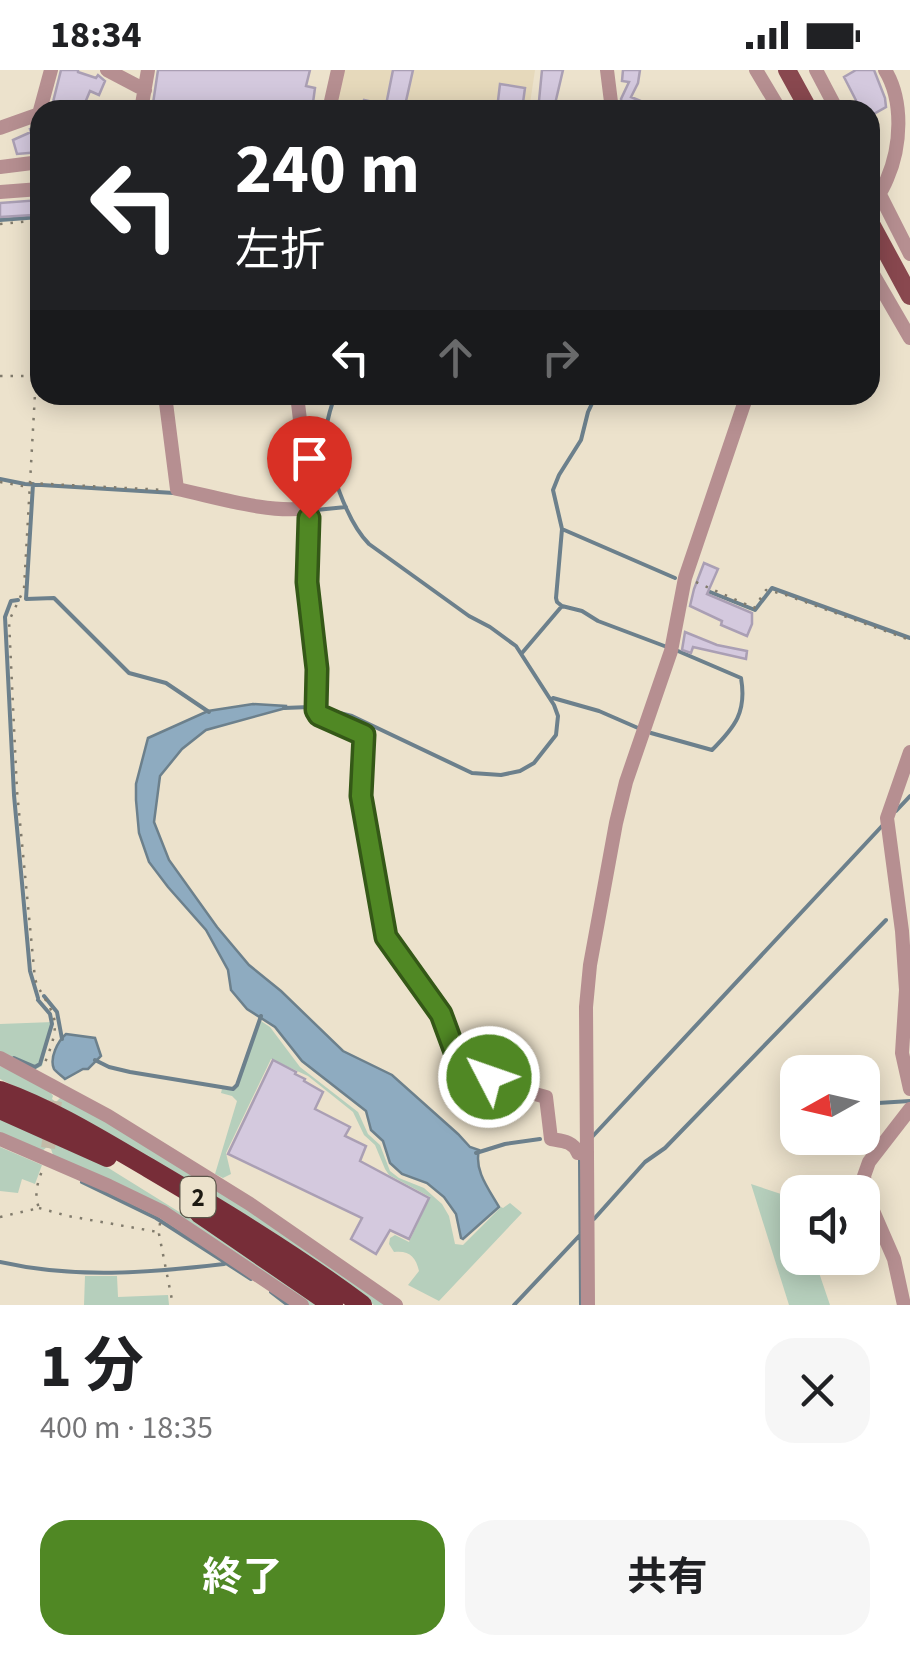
<!DOCTYPE html>
<html lang="ja">
<head>
<meta charset="utf-8">
<style>
  :root { --surface:#fff; --page:#f6f6f6; --text:#202124; --muted:#757577; --accent:#508824 }
  body { margin:0; font-family:"Source Sans 3","Noto Sans JP",sans-serif; background:var(--page); color:var(--text); height:100vh; display:flex; flex-direction:column; font-size:38px; white-space:nowrap }
  * { box-sizing:border-box; margin:0 }
  p { font-size:32px; color:var(--muted) }
  .icon { flex:none; width:55px; height:55px; fill:none; stroke:currentColor; stroke-width:2; stroke-linecap:round; stroke-linejoin:round }
  .map { position:relative; height:1235px; overflow:hidden }
  .drawer { display:flex; flex-direction:column; background:var(--surface); flex:1 }
  .drawer>* { flex:none }
  .guide { position:absolute; left:30px; top:30px; width:850px; height:305px; border-radius:30px; box-shadow:0 5px 25px #0003; background:#202124; color:#fff; overflow:hidden }
  .needle { width:65px; rotate:262deg }
  .tools { position:absolute; left:780px; top:985px; display:grid; gap:20px }
  .tools a { display:grid; place-items:center; width:100px; height:100px; border-radius:20px; background:var(--surface); box-shadow:0 5px 25px #0003; font-size:50px }
  .pin { position:absolute; display:grid; place-items:center; width:85px; height:85px; color:#fff; margin:-102px -42px; border-radius:50% 50% 50% 0; rotate:-45deg; box-shadow:0 0 10px #0007 }
  .pin .icon { rotate:45deg }
  .me { position:absolute; width:110px; margin:-55px; rotate:311deg; stroke-linejoin:round; filter:drop-shadow(0 0 8px #0008) }
  .turn { display:flex; align-items:center; gap:35px; height:210px; padding:0 40px; font-size:45px }
  .turn .icon { width:130px; height:130px; stroke-width:2.5 }
  .turn b { display:block; font-size:70px; line-height:85px }
  .lanes { display:flex; align-items:center; height:95px; padding:0 40px; background:#0003; justify-content:center; gap:50px; direction:ltr }
  .lanes .off { opacity:.35 }
  .round { display:grid; place-items:center; flex:none; width:105px; height:105px; border-radius:30px; background:var(--page) }
  .head { display:flex; align-items:center; justify-content:space-between; height:170px; padding:0 40px }
  h1 { font-size:60px; font-weight:700; line-height:75px }
  .action { display:flex; gap:20px; margin-top:auto; padding:20px 40px }
  .action a { flex:1; height:115px; border-radius:30px; background:var(--accent); color:#fff; font-size:40px; font-weight:700; line-height:115px; text-align:center }
  .action a+a { background:var(--page); color:var(--text) }
  .status { display:flex; justify-content:space-between; align-items:center; height:70px; padding:0 50px; background:var(--surface); direction:ltr }
  .status svg { height:28px; fill:currentColor }
  .map>svg:first-child { display:block }
  .built { fill:#e6d9bb }
  .green { fill:#b6cfbc }
  .water { fill:#8eabc0; stroke:#6c808c; stroke-width:2.5 }
  .lines { fill:none; stroke-linecap:round; stroke-linejoin:round }
  .stream { stroke:#6c808c; stroke-width:4 }
  .building { fill:#d4c9de; stroke:#aa9fb4; stroke-width:2.5 }
  .minor-tunnel { stroke:#c3baa7; stroke-width:14; stroke-dasharray:14 7; stroke-linecap:butt }
  .path { stroke:#817b6c; stroke-width:2.5; stroke-dasharray:2.5 8; stroke-linecap:butt }
  .minor { stroke:#b68f91; stroke-width:14 }
  .major { stroke:#89484f; stroke-width:18 }
  .highway { stroke:#772d38; stroke-width:20 }
  .route-casing { stroke:#345817; stroke-width:25 }
  .route { stroke:#508824; stroke-width:18 }
  .labels { text-anchor:middle; stroke-width:9; stroke-linejoin:round; paint-order:stroke }
  .shield { fill:#ece2cc; stroke:#5b564a; stroke-width:2.5 }
  .shield-label { font-size:25px; font-weight:bold; fill:#1d1a12 }
</style>
</head>
<body>
<div class="status"><b>18:34</b><svg viewBox="0 0 49 12"><path d="M0 12V9h3v3zM5 12V6h3v6zM10 12V3h3v9zM15 12V0h3v12zM26 1h20v11H26zM47 4h2v5h-2z"/></svg></div>
<div class="map">
<svg width="910" height="1235" viewBox="0 0 910 1235">
  <rect width="100%" height="100%" fill="#ece2cc"/>
  <path class="built" d="M342 0H535L529 40H333Z"/>
  <path class="green" d="M261 951 270 957 300 997 358 1042 368 1064 380 1075 390 1101 399 1108 424 1118 442 1134 449 1146 455 1174 463 1175 501 1137 503 1138 510 1133 522 1143 439 1231 408 1215 419 1201C416 1187 409 1180 394 1182L389 1174 390 1168 395 1165 409 1172 430 1127 389 1105 385 1099 375 1075 364 1065 353 1042 308 1006 271 989 226 1083 231 1104 223 1108 215 1104 237 1031 232 1026 221 1023 222 1019 234 1020 237 1016Z
    M53 952 42 996 34 1000 0 984V954Z
    M0 996 48 1019 53 1026 52 1029 56 1032 61 1027H65L248 1138 389 1235H374L349 1217 74 1046 0 1009Z
    M0 1045 102 1094 197 1153 320 1235H307L53 1085 51 1079 47 1077 42 1081 0 1064Z
    M0 1077 42 1095 35 1114 22 1109 18 1123 0 1121Z
    M751 1114 781 1124 797 1135 798 1188H814L830 1235H789Z
    M85 1206H117L118 1227 168 1225 169 1235H84Z"/>
  <path class="water" d="M253 634 286 636V638L206 660 182 679 160 706 154 752 169 790 217 857 249 895 281 921 343 981 392 1005 458 1064 470 1077 479 1080C474 1100 488 1118 499 1137L463 1169 461 1168 456 1144 444 1127 427 1113 402 1104 390 1093 383 1071 371 1060 366 1041 302 991 275 957 247 939 231 920 228 900 206 860 168 817 149 792 139 763 136 730V714L148 668 208 641Z
    M66 964 95 968 101 986 88 999H83L65 1009C63 1007 55 1001 54 999 49 988 58 971 66 964Z"/>
  <g class="lines">
    <path class="stream" d="M0 150 40 147
      M0 409 25 414 174 423
      M33 414 26 529 54 528 129 603 166 613 209 642
      M316 440 346 437
      M562 459 675 508
      M705 520 755 540 772 518 910 568
      M18 530 11 531 5 547 14 725 30 901 38 928
      M562 536 557 532 556 528 562 459 553 420 559 405 581 370 588 342 596 325
      M522 583 562 536 582 541 598 551 667 577
      M553 628 599 641 638 658
      M284 638 310 637
      M319 638 352 646 472 703 501 705 520 701 534 693 556 665 558 646 554 635 516 576 490 557 469 546 369 474C347 452 327 395 326 364 326 350 331 338 335 325
      M651 663 712 680C735 657 747 642 741 608L678 581
      M896 741 910 726
      M44 926 57 942 62 969
      M14 988 35 997 40 994 52 954 50 944 38 930
      M95 990 109 997 130 1002 233 1019 237 1015 261 946
      M862 1034 910 1031
      M592 1067 882 756
      M476 1083 505 1074 540 1069
      M580 1090 581 1235
      M82 1112 156 1148 251 1209
      M594 1149 645 1092 665 1078 886 850
      M0 1192C75 1209 148 1203 224 1194
      M271 1222 288 1235
      M514 1235 580 1165"/>
  </g>
  <path class="building" d="M61 0H78V2L96 8 98 5 105 11 99 25 90 21 82 40H72L64 37 63 40H51Z
    M158 0H310L306 16 315 18 312 40H152Z
    M393 0H413L404 40H372L360 37 364 30 386 35Z
    M542 0H563L555 34 539 31Z
    M623 0H640L638 13 631 27 662 40H633L622 35 621 29 629 12 622 11Z
    M856 0H874L885 28 886 37 870 46V40H861L844 7Z
    M500 14 525 18 522 40 497 39Z
    M40 55V82L17 84 13 70 31 62 30 59Z
    M40 130V176H33L32 145 0 147V133Z
    M704 493 718 499 707 524 752 543V554L747 566 721 555 722 551 690 536 694 519Z
    M685 562 717 575 747 581 746 589 693 577 691 583 682 580Z
    M273 990 296 1002 295 1004 305 1009 304 1011 323 1022 315 1039 350 1057 345 1066 366 1076 360 1091 429 1128 409 1169 390 1160 376 1184 351 1169 362 1148 228 1084Z"/>
  <g class="lines">
    <path class="minor-tunnel" d="M48 1078 55 1031"/>
    <path class="path" d="M0 154 40 150
      M0 306H40
      M36 306 24 519 9 551 17 721 35 909C39 921 46 929 51 940 61 958 49 981 43 998
      M0 412 28 417
      M30 413 165 420
      M696 512 754 538 766 520 783 524 910 570
      M39 1138 68 1146 158 1162
      M0 1147 39 1138C34 1125 37 1114 42 1101
      M160 1153 159 1164 173 1235"/>
    <path class="minor" d="M107 0 145 20
      M607 0 612 40
      M756 0 780 40
      M816 0 837 40
      M141 40 148 0
      M329 40 338 0
      M0 58 39 44 51 0
      M0 97 40 92
      M870 105 910 184
      M0 122 40 119
      M872 137C877 128 883 119 887 109 901 77 904 31 885 0
      M870 199 910 268
      M165 325 177 419C216 427 269 444 308 438
      M297 325 307 408 309 447 307 512 317 599 316 640 319 645 363 665 361 725 386 867 441 944 450 971 462 989 506 1016 546 1027 551 1069C562 1071 573 1071 578 1083L587 1082
      M910 682 887 748 902 861 906 920 902 983 910 1019
      M0 988 108 1046 250 1134 396 1235
      M0 1069 109 1116 163 1142 302 1235
      M588 1235 586 937 590 895 616 753 626 712 671 581 685 508 747 325
      M904 1235 894 1189 867 1127 864 1106 869 1092 910 1039"/>
    <path class="major" d="M787 0 809 40
      M870 152 910 226"/>
    <path class="highway" d="M0 1021C53 1040 101 1070 149 1098 222 1141 295 1185 362 1235
      M0 1039 107 1087
      M199 1143 333 1235"/>
  </g>
  <g class="lines">
    <defs>
      <path id="route" d="M309 448 307 512 317 599 316 640 319 645 364 665 361 726 386 867 441 944 455 982 473 998 489 1007"/>
    </defs>
    <use href="#route" class="route-casing"/>
    <use href="#route" class="route"/>
  </g>
  <g class="labels">
    <rect class="shield" x="180.5" y="1107" width="35" height="40" rx="8"/>
    <g class="shield-label">
      <text x="198" y="1136">2</text>
    </g>
  </g>
</svg>
<div class="tools">
<a><svg class="needle" viewBox="-14 -14 28 28"><path d="M0-13l5 13h-10z" fill="#e53935"/><path d="M0 13l5-13h-10z" fill="#757577"/></svg></a>
<a><svg class="icon" aria-label="sound" viewBox="0 0 24 24"><path d="M4 9h4l5-4v14l-5-4H4zM17 9q2 3 0 6"/></svg></a>
</div>
<div class="pin" style="left:309px;top:448px;background:#d93025"><svg class="icon" aria-label="arrive" viewBox="0 0 24 24"><path d="M6 21V4h12l-3 4 3 4H6"/></svg></div>
<svg class="me" style="left:489px;top:1007px" viewBox="-20 -20 40 40"><circle r="17" fill="#508824" stroke="#fff" stroke-width="3"/><path d="M0-11L8 9 0 5-8 9z" fill="#fff"/></svg>
<div class="guide">
<div class="turn"><svg class="icon" aria-label="left" viewBox="0 0 24 24"><path d="M17 20v-9H6M10 6l-5 5 5 5"/></svg><div><b>240 m</b>左折</div></div>
<div class="lanes"><svg class="icon" aria-label="left" viewBox="0 0 24 24"><path d="M17 20v-9H6M10 6l-5 5 5 5"/></svg><svg class="icon off" aria-label="ahead" viewBox="0 0 24 24"><path d="M12 20V5M6 11l6-6 6 6"/></svg><svg class="icon off" aria-label="right" viewBox="0 0 24 24"><path d="M7 20v-9h11M14 6l5 5-5 5"/></svg></div>
</div>
</div>
<section class="drawer">
<div class="head"><div><h1>1 分</h1><p>400 m · 18:35</p></div><a class="round"><svg class="icon" aria-label="close" viewBox="0 0 24 24"><path d="M6 6l12 12M18 6L6 18"/></svg></a></div>
<div class="action"><a>終了</a><a>共有</a></div>
</section>
</body>
</html>
